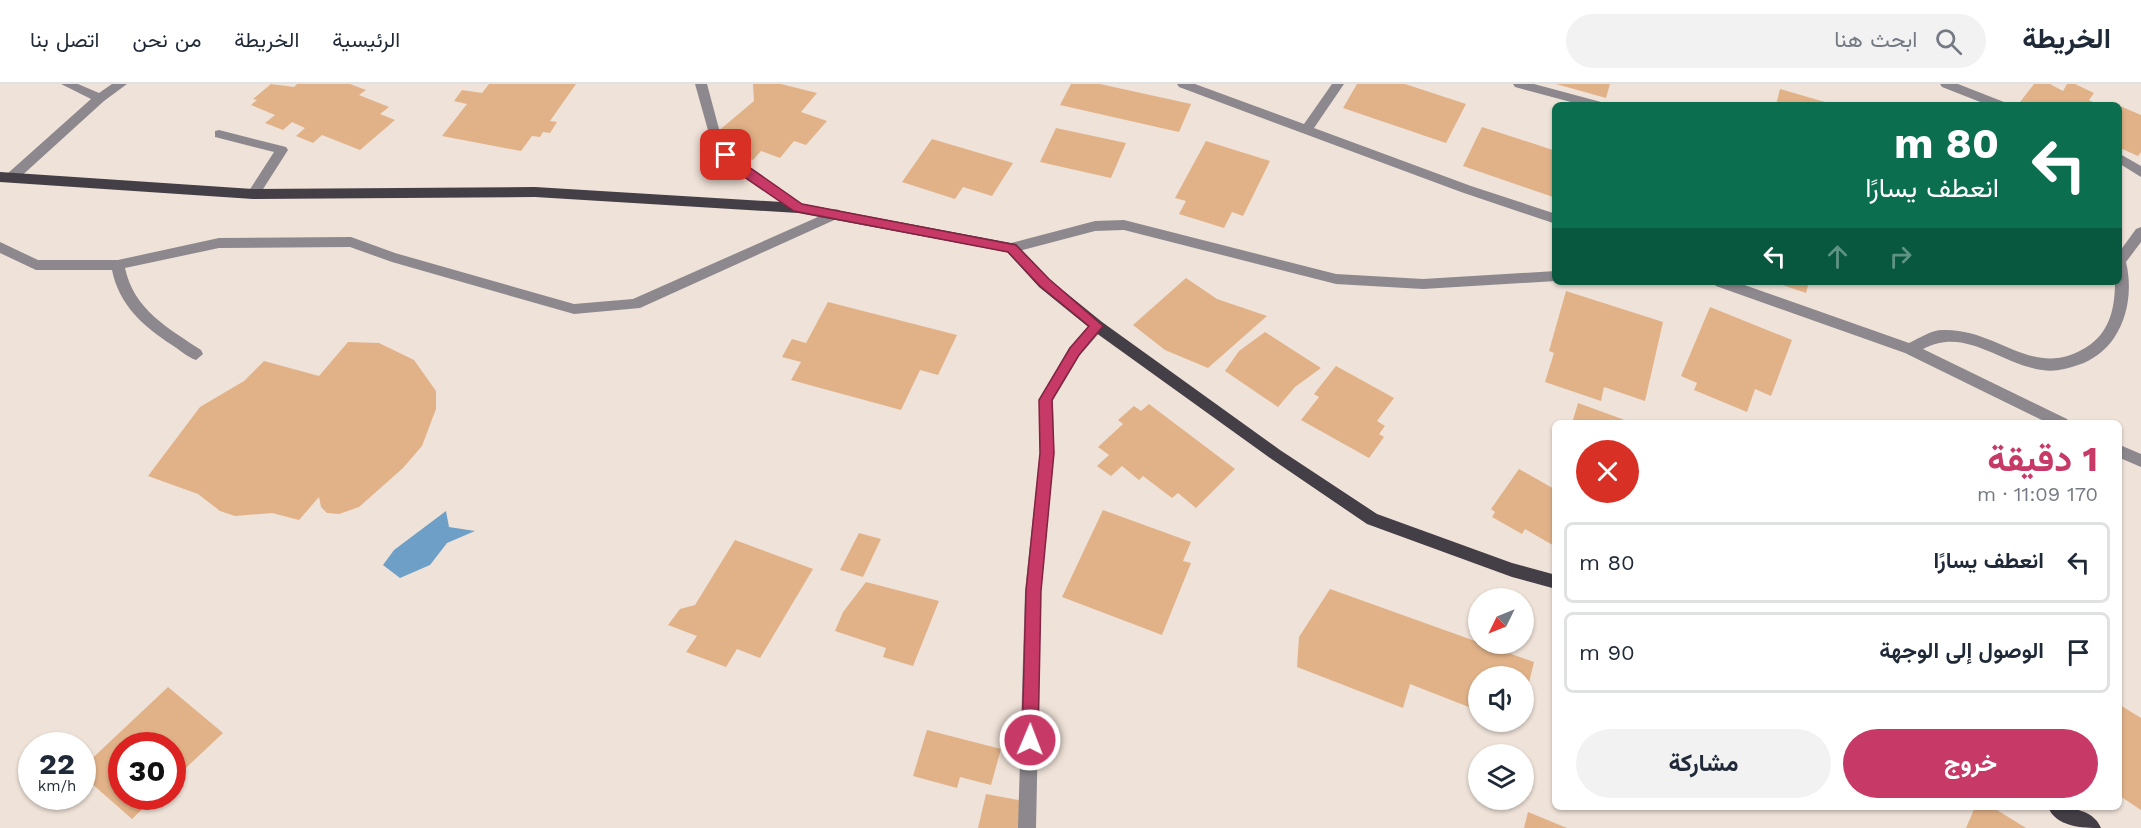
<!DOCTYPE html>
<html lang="ar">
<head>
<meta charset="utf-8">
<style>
  :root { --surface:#fff; --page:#f2f2f3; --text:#1f2937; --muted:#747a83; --line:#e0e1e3; --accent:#c73966 }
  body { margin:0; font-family:"Work Sans",Vazirmatn,sans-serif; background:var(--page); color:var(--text); direction:rtl; height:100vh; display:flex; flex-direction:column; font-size:22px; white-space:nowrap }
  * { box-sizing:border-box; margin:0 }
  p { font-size:20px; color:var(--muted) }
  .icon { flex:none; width:33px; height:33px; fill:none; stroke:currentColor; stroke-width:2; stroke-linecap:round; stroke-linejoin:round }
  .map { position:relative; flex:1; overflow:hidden; direction:ltr }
  .panel { position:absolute; left:1552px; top:336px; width:570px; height:390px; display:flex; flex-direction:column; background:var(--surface); border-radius:9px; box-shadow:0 2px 4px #0004; direction:rtl }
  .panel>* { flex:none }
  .banner { position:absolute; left:1552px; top:18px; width:570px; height:183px; border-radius:9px; box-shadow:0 2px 4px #0004; direction:rtl; background:#0b6e4f; color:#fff; overflow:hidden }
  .needle { width:39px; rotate:227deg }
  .buttons { position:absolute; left:1468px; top:504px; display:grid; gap:12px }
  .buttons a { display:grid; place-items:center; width:66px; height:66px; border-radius:50%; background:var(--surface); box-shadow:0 2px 4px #0004; font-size:30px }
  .speed { position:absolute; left:18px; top:648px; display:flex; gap:12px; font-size:30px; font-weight:700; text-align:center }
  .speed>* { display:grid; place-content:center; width:78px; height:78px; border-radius:50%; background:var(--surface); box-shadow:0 2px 4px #0004; line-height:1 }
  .speed small { font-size:15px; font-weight:400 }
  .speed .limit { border:9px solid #d22; background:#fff; color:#111 }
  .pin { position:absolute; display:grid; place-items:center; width:51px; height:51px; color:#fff; margin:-26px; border-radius:12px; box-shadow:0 3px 9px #0006 }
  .me { position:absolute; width:66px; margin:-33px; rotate:1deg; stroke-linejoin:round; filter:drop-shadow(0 0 4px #0008) }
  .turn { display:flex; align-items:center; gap:21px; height:126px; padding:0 24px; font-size:27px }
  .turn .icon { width:78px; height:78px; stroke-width:2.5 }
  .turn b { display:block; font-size:42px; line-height:51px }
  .lanes { display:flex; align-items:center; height:57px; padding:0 24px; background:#0003; justify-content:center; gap:30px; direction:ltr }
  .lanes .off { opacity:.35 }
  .round { display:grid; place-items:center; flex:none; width:63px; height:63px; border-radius:32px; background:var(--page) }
  .headline { display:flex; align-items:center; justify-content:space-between; height:102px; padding:0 24px }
  h1 { font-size:36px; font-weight:700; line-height:45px; color:var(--accent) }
  .button { display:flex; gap:12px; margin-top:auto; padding:12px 24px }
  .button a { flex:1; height:69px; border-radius:36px; background:var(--accent); color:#fff; font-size:24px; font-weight:700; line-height:69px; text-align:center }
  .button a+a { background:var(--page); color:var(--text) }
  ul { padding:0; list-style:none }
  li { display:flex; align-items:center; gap:18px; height:81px; margin:0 12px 9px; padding:0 12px; border:3px solid var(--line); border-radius:9px }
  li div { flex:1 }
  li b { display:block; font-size:22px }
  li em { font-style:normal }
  header { display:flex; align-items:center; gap:36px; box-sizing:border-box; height:84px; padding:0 30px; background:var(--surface); border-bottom:2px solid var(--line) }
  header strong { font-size:28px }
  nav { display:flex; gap:33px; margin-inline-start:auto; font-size:21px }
  .search { width:420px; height:54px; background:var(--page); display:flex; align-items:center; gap:15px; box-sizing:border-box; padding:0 21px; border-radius:33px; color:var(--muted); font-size:22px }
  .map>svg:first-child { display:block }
  .water { fill:#6ea0c7 }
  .building { fill:#e1b288 }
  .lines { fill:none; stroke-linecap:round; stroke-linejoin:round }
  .minor { fill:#8c888d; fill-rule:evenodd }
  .major { fill:#443e47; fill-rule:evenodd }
  .route { fill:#c73966; stroke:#812542; stroke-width:1.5 }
</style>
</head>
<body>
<header>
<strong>الخريطة</strong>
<div class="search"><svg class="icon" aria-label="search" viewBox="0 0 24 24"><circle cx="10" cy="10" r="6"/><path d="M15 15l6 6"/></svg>ابحث هنا</div>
<nav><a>الرئيسية</a><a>الخريطة</a><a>من نحن</a><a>اتصل بنا</a></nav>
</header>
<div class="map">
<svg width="2141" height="744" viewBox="0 0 2141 744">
  <rect width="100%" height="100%" fill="#efe2d8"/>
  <path class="water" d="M446 427 449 443 475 447 447 459 430 481 400 494 383 481 394 466Z"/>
  <path class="building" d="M271 0 294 3 297 0H350L366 6 359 11 389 23 380 30 395 36 360 66 322 51 313 59 296 52 305 44 292 38 283 46 265 39 275 31 251 21 257 16 253 15Z
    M489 0H576L550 37 557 38 550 49 543 48 540 53 532 52 521 67 442 52 467 20 454 17 462 6 482 9Z
    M753 0H781L817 9 801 28 827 37 806 61 794 57 780 74 761 67 753 76 732 68 741 58 716 49 754 17Z
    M1071 0H1100L1191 20 1179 48 1060 21Z
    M1357 0H1405L1466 20 1446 59 1343 24Z
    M1556 0H1610L1606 14Z
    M2034 0H2050L2063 7 2067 0H2075L2094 9 2089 16 2099 21H2026L2020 18Z
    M1780 5 1832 20V21H1776Z
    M2120 22 2141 31V68L2138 72 2120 64Z
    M1482 43 1556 67V114L1463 82Z
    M1056 44 1126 59 1111 94 1040 78Z
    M932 55 1013 79 992 112 963 103 955 115 902 98Z
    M1206 57 1270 77 1243 132 1232 128 1224 144 1179 130 1186 117 1175 114Z
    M1186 194 1217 215 1267 232 1208 284 1165 266 1133 241Z
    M1774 198H1809L1806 209Z
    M1566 207 1663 238 1645 317 1604 303 1601 317 1545 298 1554 269 1549 267Z
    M828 218 957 251 938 291 920 286 901 326 791 296 801 278 782 273 792 255 806 259Z
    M1710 223 1792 256 1771 312 1755 305 1747 328 1694 306 1697 299 1681 292Z
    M1265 248 1321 284 1295 303 1278 323 1225 287 1239 267Z
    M348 258 379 259 414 276 436 307V325L422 362 403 384 359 423 339 430 327 429 321 423 319 413 299 436 272 429 235 432 220 427 198 410 148 392 200 323 244 297 264 277 319 292Z
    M1336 282 1394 314 1377 337 1385 342 1379 350 1384 353 1369 374 1301 336 1319 313 1314 310Z
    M1578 319 1633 339H1572Z
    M1149 320 1235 385 1196 424 1178 409 1172 414 1143 392 1139 396 1122 382 1111 392 1097 382 1109 371 1098 363 1123 340 1118 336 1134 322 1141 327Z
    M1519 385 1556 406V463L1525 445 1522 450 1492 433 1495 428 1491 425Z
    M1103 426 1191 458 1183 477 1191 479 1162 551 1062 513Z
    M859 449 881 455 863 493 840 486Z
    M735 456 813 485 760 574 737 565 726 583 686 568 697 552 668 541 680 525 695 521Z
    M866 498 939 517 913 582 883 573 886 564 835 547 843 528Z
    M1330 505 1534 578 1525 615 1524 592H1479V627L1410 600 1403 624 1297 583 1299 553Z
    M168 603 223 649 172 697V662H122V712H156L132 735 82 691V684Z
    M2120 621 2141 634V726L2120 712Z
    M927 646 1001 665 991 701 960 693 957 704 913 692Z
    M986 710 1024 717 1018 744H978Z
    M1975 723H1992L2026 744H1966Z
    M1528 728 1567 744H1524Z"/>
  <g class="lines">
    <path class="minor" d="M61 0H78L99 9 112 0H127L104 17 17 96H7V90L91 15Z
      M695 0H707L723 60 739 78 803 121 804 124 803 127H793L731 84 713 64Z
      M1177 0H1195L1304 40 1332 0H1344L1314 44 1471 102 1556 130V140L1461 108 1179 3Z
      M1513 0H1534L1601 18 1603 21H1582L1515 3Z
      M1940 0H1958L2004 18 2006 21H1988L1942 3Z
      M219 46 286 63 288 66 258 113H248L247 110 274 68 215 53V47Z
      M2120 70 2141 82V93L2120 80Z
      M836 125 841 127 843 130 841 133 640 224 574 230 392 178 350 163 219 164 125 184C134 226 168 244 201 266L203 270 196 276C187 273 180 266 172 261 143 242 119 221 112 186H36L0 169V158L38 176H118L219 154 351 153 395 169 574 220 633 215Z
      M1124 136 1336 190 1423 195 1556 187V197L1423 205 1336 200 1124 146 1095 147 1011 169 1004 164 1011 159 1095 137Z
      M2141 143V158L2126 178C2132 203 2129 232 2114 254 2106 266 2092 277 2078 281 2066 285 2055 288 2042 286 2000 280 1965 242 1923 265L2067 335 2069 339H2048L1905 269 1716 202 1714 198H1736L1909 259C1920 254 1931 246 1943 246 2000 244 2035 300 2091 260 2111 245 2115 221 2115 198H2120V167L2136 145Z
      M1097 237 1102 238 1104 242 1102 246 1079 272 1053 316 1054 369 1041 507 1036 744H1018L1025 507 1040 369 1039 316 1069 264 1092 238Z
      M2120 361 2141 370V383L2120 374Z"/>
    <path class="major" d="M0 88 253 105 535 103 798 119 1011 159 1016 160 1049 195 1102 238 1280 366 1377 430 1512 479 1556 491V505L1512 493 1367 440 1270 374 1092 246 1039 203 1007 168 798 129 535 113 253 115 0 98Z
      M2048 723C2067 723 2093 724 2101 744 2082 744 2056 743 2048 723Z"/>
  </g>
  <path class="route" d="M726 67 802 120 1016 161 1049 195 1103 242 1079 271 1052 316 1054 369 1041 507 1038 656 1036 661 1030 663 1025 661 1022 656 1026 507 1040 369 1039 316 1070 264 1089 242 1040 202 1008 168 794 127 731 84 720 71Z"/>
</svg>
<div class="buttons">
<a><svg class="needle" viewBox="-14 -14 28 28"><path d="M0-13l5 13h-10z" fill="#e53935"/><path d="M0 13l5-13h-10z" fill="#747a83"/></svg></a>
<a><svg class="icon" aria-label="sound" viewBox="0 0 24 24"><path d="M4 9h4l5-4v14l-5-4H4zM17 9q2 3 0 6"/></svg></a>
<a><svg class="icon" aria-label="layers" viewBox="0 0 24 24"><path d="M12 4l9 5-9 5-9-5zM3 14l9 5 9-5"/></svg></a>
</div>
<div class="speed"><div>22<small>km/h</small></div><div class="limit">30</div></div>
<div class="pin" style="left:726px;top:71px;background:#d93025"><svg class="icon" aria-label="arrive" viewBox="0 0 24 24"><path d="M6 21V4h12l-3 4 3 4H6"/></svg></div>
<svg class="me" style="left:1030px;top:656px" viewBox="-20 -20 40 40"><circle r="17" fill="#c73966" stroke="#fff" stroke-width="3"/><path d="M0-11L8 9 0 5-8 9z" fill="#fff"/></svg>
<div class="banner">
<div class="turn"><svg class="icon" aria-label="left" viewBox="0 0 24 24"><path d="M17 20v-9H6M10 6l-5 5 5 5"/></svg><div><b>80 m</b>انعطف يسارًا</div></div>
<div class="lanes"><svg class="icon" aria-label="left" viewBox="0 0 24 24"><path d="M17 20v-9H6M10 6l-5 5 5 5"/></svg><svg class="icon off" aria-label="ahead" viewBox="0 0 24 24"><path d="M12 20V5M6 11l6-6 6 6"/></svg><svg class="icon off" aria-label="right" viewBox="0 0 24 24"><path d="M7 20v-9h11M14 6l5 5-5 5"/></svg></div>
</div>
<section class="panel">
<div class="headline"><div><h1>1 دقيقة</h1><p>170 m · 11:09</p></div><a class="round" style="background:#d93025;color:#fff"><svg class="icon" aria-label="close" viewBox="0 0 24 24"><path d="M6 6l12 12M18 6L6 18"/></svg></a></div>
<ul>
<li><svg class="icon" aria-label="left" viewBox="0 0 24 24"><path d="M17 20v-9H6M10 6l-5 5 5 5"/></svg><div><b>انعطف يسارًا</b></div><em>80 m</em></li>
<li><svg class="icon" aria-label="arrive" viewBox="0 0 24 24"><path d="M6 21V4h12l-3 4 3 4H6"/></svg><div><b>الوصول إلى الوجهة</b></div><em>90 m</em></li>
</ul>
<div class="button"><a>خروج</a><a>مشاركة</a></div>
</section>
</div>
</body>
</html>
